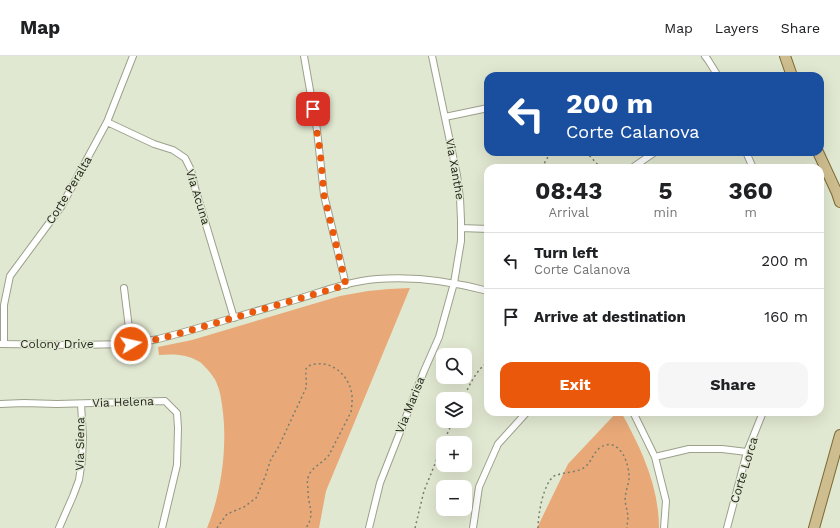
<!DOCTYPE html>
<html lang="en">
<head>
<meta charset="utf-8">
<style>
  :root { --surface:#fff; --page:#f6f6f6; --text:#202124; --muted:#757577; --line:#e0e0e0; --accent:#ea580c }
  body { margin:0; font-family:"Work Sans",sans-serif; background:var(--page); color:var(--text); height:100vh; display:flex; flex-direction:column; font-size:15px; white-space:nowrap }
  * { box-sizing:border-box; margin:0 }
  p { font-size:13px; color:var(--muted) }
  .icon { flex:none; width:22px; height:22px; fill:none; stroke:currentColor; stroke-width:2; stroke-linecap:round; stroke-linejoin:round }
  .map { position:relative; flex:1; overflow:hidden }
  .details { position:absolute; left:484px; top:108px; width:340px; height:252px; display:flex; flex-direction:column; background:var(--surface); border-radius:12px; box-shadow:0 4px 16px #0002 }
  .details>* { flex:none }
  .banner { position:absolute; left:484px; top:16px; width:340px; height:84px; border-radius:12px; box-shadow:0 4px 16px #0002; background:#1a4fa0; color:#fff; overflow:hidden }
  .controls { position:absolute; left:436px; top:292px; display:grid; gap:8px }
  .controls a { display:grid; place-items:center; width:36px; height:36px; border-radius:8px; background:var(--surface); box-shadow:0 4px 16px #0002; font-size:20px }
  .pin { position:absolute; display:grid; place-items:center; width:34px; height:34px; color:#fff; margin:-17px; border-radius:8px; box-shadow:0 2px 6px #0006 }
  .me { position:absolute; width:44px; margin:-22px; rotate:81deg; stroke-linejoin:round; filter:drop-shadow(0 0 3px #0008) }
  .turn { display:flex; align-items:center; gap:14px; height:84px; padding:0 16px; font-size:18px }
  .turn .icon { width:52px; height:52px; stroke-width:2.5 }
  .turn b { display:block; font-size:28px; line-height:34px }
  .eta { display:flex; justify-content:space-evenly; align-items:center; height:68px; text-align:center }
  .eta b { font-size:24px; font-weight:700; line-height:28px }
  .primary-button { display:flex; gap:8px; margin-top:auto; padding:8px 16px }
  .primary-button a { flex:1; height:46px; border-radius:12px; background:var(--accent); color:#fff; font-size:16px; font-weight:700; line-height:46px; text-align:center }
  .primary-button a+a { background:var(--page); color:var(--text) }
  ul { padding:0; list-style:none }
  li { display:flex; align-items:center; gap:12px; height:56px; padding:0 16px; border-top:1px solid var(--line) }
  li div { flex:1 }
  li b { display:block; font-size:15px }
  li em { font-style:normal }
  header { display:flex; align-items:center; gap:24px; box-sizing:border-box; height:56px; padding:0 20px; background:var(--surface); border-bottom:1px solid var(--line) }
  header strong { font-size:19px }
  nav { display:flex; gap:22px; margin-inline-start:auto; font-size:14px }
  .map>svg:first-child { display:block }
  .green { fill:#e8a878 }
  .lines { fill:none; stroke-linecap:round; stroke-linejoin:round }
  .street-casing { stroke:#9ba18b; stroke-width:8 }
  .primary-casing { stroke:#7b6a34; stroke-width:12 }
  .path { stroke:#797e6e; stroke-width:1.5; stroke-dasharray:2 3; stroke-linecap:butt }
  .street { stroke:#fff; stroke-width:6 }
  .primary { stroke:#cebd8e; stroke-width:10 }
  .route { stroke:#ea580c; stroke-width:7; stroke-dasharray:0 12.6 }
  .labels { text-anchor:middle; stroke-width:3; stroke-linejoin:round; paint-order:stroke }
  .street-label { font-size:12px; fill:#1f2219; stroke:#e1e8d1 }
</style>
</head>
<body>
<header>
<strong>Map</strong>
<nav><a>Map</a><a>Layers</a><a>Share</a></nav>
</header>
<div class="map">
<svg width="840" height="472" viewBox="0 0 840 472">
  <rect width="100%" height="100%" fill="#e1e8d1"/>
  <path class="green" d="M410 232 326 435 319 472H207C222 436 228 387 222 349 221 342 220 335 217 328 215 322 211 318 207 313 204 310 201 306 198 305 186 298 172 298 159 299L158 291 192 284 340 240 368 235 389 233Z
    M617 356H621C641 392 659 430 659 472H537L568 408Z"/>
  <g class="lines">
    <defs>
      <path id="street" d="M304 0 317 74 324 139 346 229
        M705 0 708 4 718 20
        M445 61 488 52
        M107 66 154 88 173 94 185 102 191 114 195 132 234 262
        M746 96 753 112
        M632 112 655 96
        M461 172 488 173
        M124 232 131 288
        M0 288 74 289 131 288 158 283 181 277C220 266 259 254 298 243 324 235 350 225 377 223 415 220 451 225 488 235
        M4 288V249L10 220 61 151 107 66 133 0
        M0 348 24 347 57 348 165 345 177 357 178 372 177 409 162 472
        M633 356 655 401 666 445 664 472
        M655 401 689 393H722L747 396
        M59 472 73 440 79 424 82 404 83 381 81 348
        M369 472 380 427 424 315 439 281 454 227 461 185V164L460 142 457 119 432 0
        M473 472 479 431 498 388 527 356
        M727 472 747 396 763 356"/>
      <path id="primary" d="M785 0 792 20
        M818 96 837 137 840 146
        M814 472 840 379"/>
    </defs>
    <use href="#street" class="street-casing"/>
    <use href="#primary" class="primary-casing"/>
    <path class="path" d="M586 96 601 112
      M543 112C545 104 548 99 556 96
      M463 343C469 330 476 314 488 306
      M443 387 453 365
      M217 472 227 458 244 451 256 442 265 421 271 403 278 392 306 332C307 326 305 317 306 313 308 309 313 308 317 308 333 306 347 319 351 334 353 341 352 349 351 356L329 399C323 407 312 411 309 419 307 424 307 428 308 432 308 436 308 441 309 445 311 456 313 461 306 472
      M415 472 424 435 443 388
      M538 472C538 459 543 428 554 420 556 419 558 419 560 418 568 416 580 416 586 410 592 405 594 395 601 391 620 380 630 409 629 423 628 430 625 437 625 445 626 450 627 455 628 460 628 464 627 468 627 472"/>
    <use href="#street" class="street"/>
    <use href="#primary" class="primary"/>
  </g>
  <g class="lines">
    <path class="route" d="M131 288 158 283 181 277 346 229 324 139 320 94 313 53"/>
  </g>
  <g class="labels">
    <g class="street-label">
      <text transform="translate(455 113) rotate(80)" y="4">Via Xanthe</text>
      <text transform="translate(69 134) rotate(-59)" y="4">Corte Peralta</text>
      <text transform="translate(198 141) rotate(73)" y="4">Via Acuna</text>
      <text x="57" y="292">Colony Drive</text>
      <text transform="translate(123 346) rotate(-2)" y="4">Via Helena</text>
      <text transform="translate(410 349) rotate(-68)" y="4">Via Marisa</text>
      <text transform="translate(80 388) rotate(-89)" y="4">Via Siena</text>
      <text transform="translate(744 414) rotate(-73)" y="4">Corte Lorca</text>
    </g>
  </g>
</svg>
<div class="controls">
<a><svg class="icon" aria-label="search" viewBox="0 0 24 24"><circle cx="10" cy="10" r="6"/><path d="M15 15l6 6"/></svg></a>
<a><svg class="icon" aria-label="layers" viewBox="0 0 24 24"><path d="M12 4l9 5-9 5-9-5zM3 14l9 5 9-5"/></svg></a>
<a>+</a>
<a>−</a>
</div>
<div class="pin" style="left:313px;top:53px;background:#d93025"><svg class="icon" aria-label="arrive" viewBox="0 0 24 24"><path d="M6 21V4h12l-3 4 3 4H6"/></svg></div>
<svg class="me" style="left:131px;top:288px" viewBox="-20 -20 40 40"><circle r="17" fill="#ea580c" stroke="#fff" stroke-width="3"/><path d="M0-11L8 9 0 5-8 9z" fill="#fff"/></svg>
<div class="banner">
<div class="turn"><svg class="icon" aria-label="left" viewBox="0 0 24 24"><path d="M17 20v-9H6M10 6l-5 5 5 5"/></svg><div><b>200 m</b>Corte Calanova</div></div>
</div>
<section class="details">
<div class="eta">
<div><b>08:43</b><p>Arrival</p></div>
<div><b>5</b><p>min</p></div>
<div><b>360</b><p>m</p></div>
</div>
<ul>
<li><svg class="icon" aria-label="left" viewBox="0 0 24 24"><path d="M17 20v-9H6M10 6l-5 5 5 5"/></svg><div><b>Turn left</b><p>Corte Calanova</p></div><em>200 m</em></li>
<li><svg class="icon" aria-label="arrive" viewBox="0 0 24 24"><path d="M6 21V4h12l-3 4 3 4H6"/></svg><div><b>Arrive at destination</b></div><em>160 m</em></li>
</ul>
<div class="primary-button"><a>Exit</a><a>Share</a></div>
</section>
</div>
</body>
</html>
